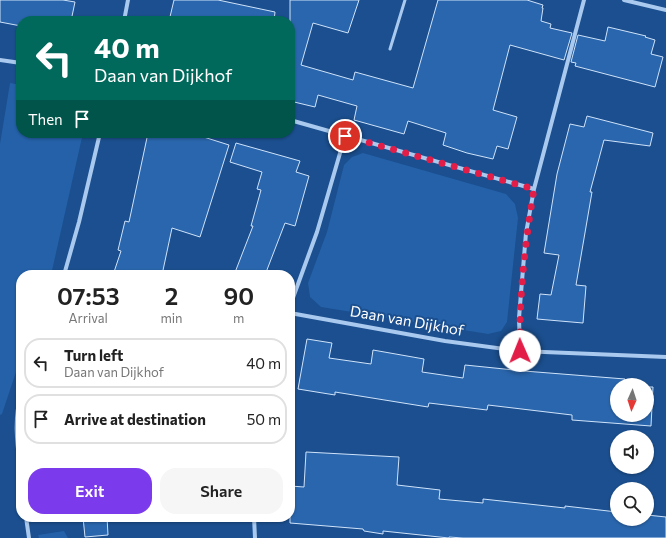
<!DOCTYPE html>
<html lang="en">
<head>
<meta charset="utf-8">
<style>
  :root { --surface:#fff; --page:#f6f6f6; --text:#222; --muted:#767676; --line:#e0e0e0; --accent:#7c3aed }
  body { margin:0; font-family:Commissioner,sans-serif; background:var(--page); color:var(--text); height:100vh; display:flex; flex-direction:column; font-size:15px; white-space:nowrap }
  * { box-sizing:border-box; margin:0 }
  p { font-size:13px; color:var(--muted) }
  .icon { flex:none; width:22px; height:22px; fill:none; stroke:currentColor; stroke-width:2; stroke-linecap:round; stroke-linejoin:round }
  .map { position:relative; flex:1; overflow:hidden }
  .side { position:absolute; left:16px; top:270px; width:279px; height:252px; display:flex; flex-direction:column; background:var(--surface); border-radius:16px; box-shadow:0 1px 3px #0004 }
  .side>* { flex:none }
  .top-card { position:absolute; left:16px; top:16px; width:279px; height:122px; border-radius:16px; box-shadow:0 1px 3px #0004; background:#00695c; color:#fff; overflow:hidden }
  .needle { width:26px; rotate:183deg }
  .tools { position:absolute; left:610px; top:378px; display:grid; gap:8px }
  .tools a { display:grid; place-items:center; width:44px; height:44px; border-radius:50%; background:var(--surface); box-shadow:0 1px 3px #0004; font-size:20px }
  .pin { position:absolute; display:grid; place-items:center; width:34px; height:34px; color:#fff; margin:-17px; border:2px solid #fff; border-radius:50%; box-shadow:0 1px 4px #0007 }
  .me { position:absolute; width:44px; margin:-22px; rotate:359deg; stroke-linejoin:round; filter:drop-shadow(0 0 3px #0008) }
  .turn { display:flex; align-items:center; gap:14px; height:84px; padding:0 12px; font-size:18px }
  .turn .icon { width:52px; height:52px; stroke-width:2.5 }
  .turn b { display:block; font-size:28px; line-height:34px }
  .then { display:flex; align-items:center; height:38px; padding:0 12px; background:#0003; gap:8px; font-size:15px }
  .eta { display:flex; justify-content:space-evenly; align-items:center; height:68px; text-align:center }
  .eta b { font-size:24px; font-weight:600; line-height:28px }
  .primary-button { display:flex; gap:8px; margin-top:auto; padding:8px 12px }
  .primary-button a { flex:1; height:46px; border-radius:16px; background:var(--accent); color:#fff; font-size:16px; font-weight:600; line-height:46px; text-align:center }
  .primary-button a+a { background:var(--page); color:var(--text) }
  ul { padding:0; list-style:none }
  li { display:flex; align-items:center; gap:12px; height:50px; margin:0 8px 6px; padding:0 4px; border:2px solid var(--line); border-radius:16px }
  li div { flex:1 }
  li b { display:block; font-size:15px }
  li em { font-style:normal }
  .map>svg:first-child { display:block }
  .green { fill:#2461a8 }
  .building { fill:#2a66ad; stroke:#cfe3fa }
  .lines { fill:none; stroke-linecap:round; stroke-linejoin:round }
  .lane { stroke:#a9c9ee; stroke-width:3 }
  .street { stroke:#a9c9ee; stroke-width:4 }
  .route { stroke:#e11d48; stroke-width:7; stroke-dasharray:0 12.6 }
  .labels { text-anchor:middle; stroke-width:4; stroke-linejoin:round; paint-order:stroke }
  .street-label { font-size:15px; fill:#fff; stroke:#1b4f8f }
</style>
</head>
<body>
<div class="map">
<svg width="666" height="538" viewBox="0 0 666 538">
  <rect width="100%" height="100%" fill="#1b4f8f"/>
  <path class="green" d="M10 83 21 85V133H83L51 275H21V357L2 414 0 415V144Z
    M363 153 506 194 515 204 518 218 507 322 501 331 488 334 321 307 310 297 308 283 327 232 344 165 352 157Z
    M64 531 68 538H39L38 535Z"/>
  <path class="building" d="M0 0H63L75 2 71 21H21V26L0 22Z
    M174 0H218L275 12 274 21H169Z
    M290 0H359L348 33 313 23 301 65 353 80 355 72 413 88 438 0H527L543 5 542 8H543L541 21 551 24 550 28 572 33 564 60 510 45 493 110 517 117 508 149 497 146 493 159 467 153 443 145 446 133 408 121 404 134 354 120 357 106 318 95 315 107 290 101Z
    M608 27 646 36 645 37 655 40 651 54 663 57 655 87 575 66 576 63 571 62 578 35 605 41Z
    M587 116 653 133 650 146 604 140 590 192H592L576 285 586 286 583 323 537 319 540 294 551 295 559 255 544 253 557 174 570 124 584 127Z
    M148 133H191L229 145 200 237 172 228 162 275H113L121 251 118 250 125 221 129 222Z
    M236 143 300 161 296 172 309 176 295 226 285 223 265 275H234L253 226H251L261 190 257 189 262 172 230 162Z
    M307 339 332 343 329 358 371 364 373 350 424 359 422 372 463 378 465 365 524 371 625 379V385H617V415H647V387H653L651 426 572 420V415L488 405 487 410 429 403 428 407 335 392V395L298 389Z
    M306 452 399 457 397 485 440 490 439 499 483 503V499L565 508V506L617 512V519H647V515L666 517V538H463L449 537V538L383 531V534L364 531 363 529 290 523V486L304 487Z
    M83 517H107L108 535 85 537Z"/>
  <g class="lines">
    <path class="lane" d="M390 49 405 0"/>
    <path class="street" d="M624 0 666 10
      M124 21 128 0
      M0 60 21 63
      M290 120 534 189
      M64 275 79 222 100 133
      M290 306 317 232 345 136
      M290 313 445 341 520 351 666 357
      M520 351 519 318 521 293 526 233 534 189 584 0
      M21 395C13 421 18 449 21 475
      M26 517 29 538
      M254 517 255 538"/>
  </g>
  <g class="lines">
    <path class="route" d="M345 136 534 189C525 243 519 296 520 351"/>
  </g>
  <g class="labels">
    <g class="street-label">
      <text transform="translate(407 321) rotate(10)" y="5">Daan van Dijkhof</text>
    </g>
  </g>
</svg>
<div class="tools">
<a><svg class="needle" viewBox="-14 -14 28 28"><path d="M0-13l5 13h-10z" fill="#e53935"/><path d="M0 13l5-13h-10z" fill="#767676"/></svg></a>
<a><svg class="icon" aria-label="sound" viewBox="0 0 24 24"><path d="M4 9h4l5-4v14l-5-4H4zM17 9q2 3 0 6"/></svg></a>
<a><svg class="icon" aria-label="search" viewBox="0 0 24 24"><circle cx="10" cy="10" r="6"/><path d="M15 15l6 6"/></svg></a>
</div>
<div class="pin" style="left:345px;top:136px;background:#d93025"><svg class="icon" aria-label="arrive" viewBox="0 0 24 24"><path d="M6 21V4h12l-3 4 3 4H6"/></svg></div>
<svg class="me" style="left:520px;top:351px" viewBox="-20 -20 40 40"><circle r="19" fill="#fff"/><path d="M0-13L10 11 0 6-10 11z" fill="#e11d48"/></svg>
<div class="top-card">
<div class="turn"><svg class="icon" aria-label="left" viewBox="0 0 24 24"><path d="M17 20v-9H6M10 6l-5 5 5 5"/></svg><div><b>40 m</b>Daan van Dijkhof</div></div>
<div class="then">Then<svg class="icon" aria-label="arrive" viewBox="0 0 24 24"><path d="M6 21V4h12l-3 4 3 4H6"/></svg></div>
</div>
<section class="side">
<div class="eta">
<div><b>07:53</b><p>Arrival</p></div>
<div><b>2</b><p>min</p></div>
<div><b>90</b><p>m</p></div>
</div>
<ul>
<li><svg class="icon" aria-label="left" viewBox="0 0 24 24"><path d="M17 20v-9H6M10 6l-5 5 5 5"/></svg><div><b>Turn left</b><p>Daan van Dijkhof</p></div><em>40 m</em></li>
<li><svg class="icon" aria-label="arrive" viewBox="0 0 24 24"><path d="M6 21V4h12l-3 4 3 4H6"/></svg><div><b>Arrive at destination</b></div><em>50 m</em></li>
</ul>
<div class="primary-button"><a>Exit</a><a>Share</a></div>
</section>
</div>
</body>
</html>
